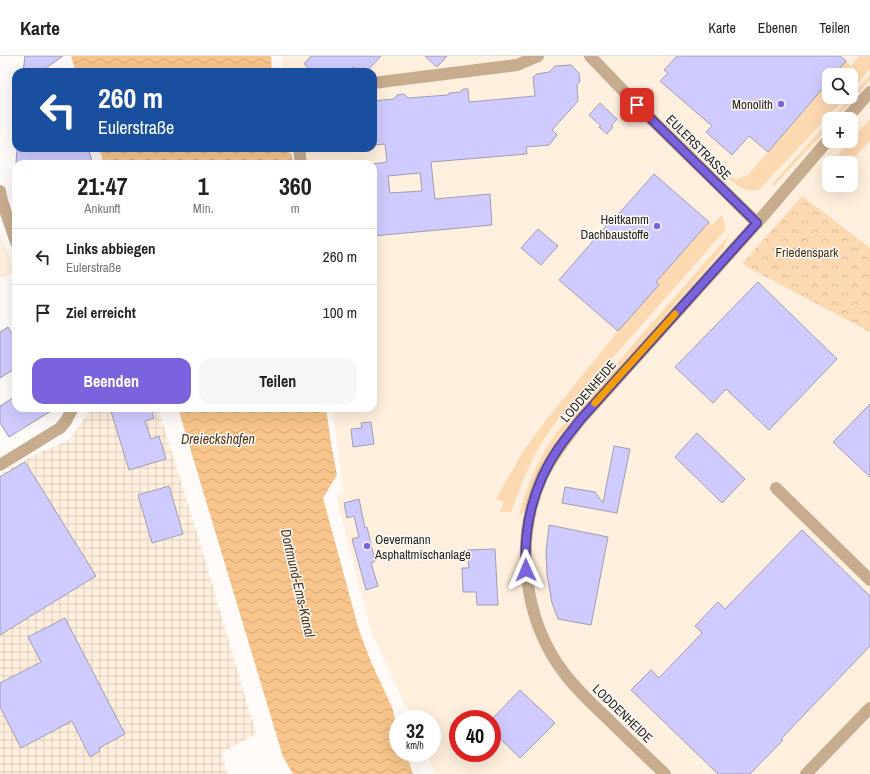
<!DOCTYPE html>
<html lang="de">
<head>
<meta charset="utf-8">
<style>
  :root { --surface:#fff; --page:#f6f6f6; --text:#222; --muted:#767676; --line:#e0e0e0; --accent:#7a63dd }
  body { margin:0; font-family:"Archivo Narrow",sans-serif; background:var(--page); color:var(--text); height:100vh; display:flex; flex-direction:column; font-size:15px; white-space:nowrap }
  * { box-sizing:border-box; margin:0 }
  p { font-size:13px; color:var(--muted) }
  .icon { flex:none; width:22px; height:22px; fill:none; stroke:currentColor; stroke-width:2; stroke-linecap:round; stroke-linejoin:round }
  .map { position:relative; flex:1; overflow:hidden }
  .side { position:absolute; left:12px; top:104px; width:365px; height:252px; display:flex; flex-direction:column; background:var(--surface); border-radius:12px; box-shadow:0 4px 16px #0002 }
  .side>* { flex:none }
  .hud { position:absolute; left:12px; top:12px; width:365px; height:84px; border-radius:12px; box-shadow:0 4px 16px #0002; background:#1a4fa0; color:#fff; overflow:hidden }
  .fabs { position:absolute; left:822px; top:12px; display:grid; gap:8px }
  .fabs a { display:grid; place-items:center; width:36px; height:36px; border-radius:8px; background:var(--surface); box-shadow:0 4px 16px #0002; font-size:20px }
  .speed { position:absolute; left:389px; top:654px; display:flex; gap:8px; font-size:20px; font-weight:700; text-align:center }
  .speed>* { display:grid; place-content:center; width:52px; height:52px; border-radius:50%; background:var(--surface); box-shadow:0 4px 16px #0002; line-height:1 }
  .speed small { font-size:10px; font-weight:400 }
  .speed .limit { border:6px solid #d22; background:#fff; color:#111 }
  .pin { position:absolute; display:grid; place-items:center; width:34px; height:34px; color:#fff; margin:-17px; border-radius:8px; box-shadow:0 2px 6px #0006 }
  .me { position:absolute; width:44px; margin:-22px; rotate:359deg; stroke-linejoin:round; filter:drop-shadow(0 0 3px #0008) }
  .turn { display:flex; align-items:center; gap:14px; height:84px; padding:0 20px; font-size:18px }
  .turn .icon { width:52px; height:52px; stroke-width:2.5 }
  .turn b { display:block; font-size:28px; line-height:34px }
  .eta { display:flex; justify-content:space-evenly; align-items:center; height:68px; text-align:center }
  .eta b { font-size:24px; font-weight:800; line-height:28px }
  .button { display:flex; gap:8px; margin-top:auto; padding:8px 20px }
  .button a { flex:1; height:46px; border-radius:12px; background:var(--accent); color:#fff; font-size:16px; font-weight:800; line-height:46px; text-align:center }
  .button a+a { background:var(--page); color:var(--text) }
  ul { padding:0; list-style:none }
  li { display:flex; align-items:center; gap:12px; height:56px; padding:0 20px; border-top:1px solid var(--line) }
  li div { flex:1 }
  li b { display:block; font-size:15px }
  li em { font-style:normal }
  header { display:flex; align-items:center; gap:24px; box-sizing:border-box; height:56px; padding:0 20px; background:var(--surface); border-bottom:1px solid var(--line) }
  header strong { font-size:19px }
  nav { display:flex; gap:22px; margin-inline-start:auto; font-size:14px }
  .map>svg:first-child { display:block }
  .built { fill:#ffefde; fill-rule:evenodd }
  .industrial { fill:url(#industrial-grid) }
  .grass { fill:#fdd9b2 }
  .park { fill:url(#park-crowns) }
  .water { fill:url(#water-waves) }
  .building { fill:#cfcbfe; stroke:#9f9eaf; fill-rule:evenodd }
  .lines { fill:none; stroke-linecap:round; stroke-linejoin:round }
  .minor { stroke:#c7ac8d; stroke-width:12 }
  .tertiary { stroke:#c7ac8d; stroke-width:12 }
  .route-casing { stroke:#4f4090; stroke-width:10 }
  .route { stroke:#7a63dd; stroke-width:7 }
  .slow { stroke:#f59e0b; stroke-width:7 }
  .poi-dot { fill:#7a63dd; stroke:#fdfaf7; stroke-width:1.5 }
  .labels { text-anchor:middle; stroke-width:3; stroke-linejoin:round; paint-order:stroke }
  .poi-label { font-size:13px; fill:#2a2520; stroke:#fdfaf7; text-anchor:end }
  .street-label { font-size:13px; fill:#2a2520; stroke:#fdfaf7 }
  .park-label { font-size:13px; fill:#4a3110; stroke:#fdfaf7 }
  .water-label { font-size:14px; font-style:italic; fill:#4f3616; stroke:#fdfaf7 }
</style>
</head>
<body>
<header>
<strong>Karte</strong>
<nav><a>Karte</a><a>Ebenen</a><a>Teilen</a></nav>
</header>
<div class="map">
<svg width="870" height="718" viewBox="0 0 870 718">
  <defs>
    <pattern id="industrial-grid" width="8" height="8" patternUnits="userSpaceOnUse"><rect width="8" height="8" fill="#ffefde"/><path d="M0 4h8M4 0v8" fill="none" stroke="#dbcdbe"/></pattern>
    <pattern id="park-crowns" width="20" height="18" patternUnits="userSpaceOnUse"><rect width="20" height="18" fill="#fdd9b2"/><path d="M2 6a3 3 0 1 1 6 0M12 15a3 3 0 1 1 6 0" fill="none" stroke="#d9ba99"/></pattern>
    <pattern id="water-waves" width="16" height="10" patternUnits="userSpaceOnUse"><rect width="16" height="10" fill="#f7c58b"/><path d="M0 5q4-4 8 0t8 0" fill="none" stroke="#d4a978"/></pattern>
  </defs>
  <rect width="100%" height="100%" fill="#fdfaf7"/>
  <path class="built" d="M282 0H870V718H435L426 697H432V663H412L372 578 338 449 337 440 340 437H344L332 352H373V108H306L303 92H373V16H282ZM829 19H851V41H829ZM829 63H851V85H829ZM829 107H851V129H829ZM458 663H492V697H458Z
    M0 178 15 216 0 222Z"/>
  <path class="industrial" d="M92 352H158L197 477 256 678 221 697 228 718H0V418L34 399 69 384Z"/>
  <path class="grass" d="M859 0H870V13L851 35V19H834L846 5 851 10Z
    M870 19V24L836 63H831Z
    M829 25V41H846L760 133C746 138 736 129 726 120L737 123 748 119Z
    M870 63V85L849 107H831Z
    M829 65V71L824 76 774 130 771 129Z
    M722 158 726 173 552 371 536 396 524 422 511 456H500L504 446 496 443 522 397 543 368 618 275 659 229 656 226 659 223 709 166 713 169Z
    M729 179 724 191 719 198 558 382 538 416 524 455 519 461C526 430 538 405 555 378Z"/>
  <path class="park" d="M802 140 870 192V276L742 208Z"/>
  <path class="water" d="M71 0H271L272 16H76Z
    M99 92H285L292 99 293 108H104Z
    M178 352H326L331 387 337 419 323 442 359 574 371 606 392 651 398 675V697H406L413 718H293L283 701Z"/>
  <path class="building" d="M25 0H63L46 12 47 16H23Z
    M311 0H381L366 16H359L353 11 348 16H313L304 8Z
    M425 0H447L437 11Z
    M677 0H840L846 5 834 19H829V25L768 96 749 80 732 99 706 76 712 70 660 25 668 17 664 14Z
    M571 9 579 17 580 25 577 29 578 45 552 74 557 79 549 89 526 91 527 98 431 106 435 143 490 138 492 169 373 180V108L387 106 385 88 373 89V45L394 43 397 39 404 38 408 42 448 39 449 37 460 36 463 33H468L469 46 535 40 533 21 537 18 549 16 555 10ZM420 117 422 135 390 137 388 120Z
    M600 47 617 63 611 70 613 71 607 78 599 71 601 70 589 59Z
    M17 92H88L93 108H16Z
    M654 118 709 166 656 226 659 229 618 275 559 224 614 161 615 162Z
    M538 173 558 190 541 209 521 192Z
    M758 226 837 303 769 374 726 333 713 347 675 311Z
    M8 271 16 284V312L0 322V276Z
    M16 340V352H56L9 381 0 367V350Z
    M870 348V421L833 386Z
    M110 352H151L154 362 145 365 151 383 159 380 166 403 129 414Z
    M371 366 374 388 353 391 351 373 362 372 361 367Z
    M697 377 745 423 722 447 675 401Z
    M614 390 630 393 617 457 562 447 565 431 595 436 603 447Z
    M25 406 96 520 0 579V421Z
    M169 430 183 478 152 487 138 439Z
    M359 443 365 472 367 471 375 505 371 507 378 530 366 534 352 483 359 481 354 460 347 462 344 447Z
    M549 469 608 481 591 569 558 563 552 547 547 518 546 496Z
    M802 474 870 540V590L781 683 783 684 750 718H718L631 634 651 614 659 622 702 577 695 570 718 546 725 553Z
    M495 493 498 549H477L476 536H463L462 512H469L467 494Z
    M65 562 125 678 99 692 100 695 90 701 72 665 21 692 0 651V627L41 606 28 581Z
    M520 634 555 667 520 702 492 675V663Z"/>
  <g class="lines">
    <path class="minor" d="M590 0 637 49 757 167
      M373 27 517 9 538 0
      M299 92 301 108
      M0 135 2 145 16 186
      M0 409 60 372 66 365 73 352
      M776 432 870 524
      M806 718 870 652"/>
    <path class="tertiary" d="M846 63 870 36
      M665 718C646 700 627 682 608 663 593 649 577 634 564 617 523 563 514 484 542 421 552 400 566 382 581 363L757 167 829 83"/>
  </g>
  <g class="lines">
    <defs>
      <path id="route" d="M526 514C523 471 534 428 558 393 565 383 573 373 581 363L757 167 637 49"/>
    </defs>
    <use href="#route" class="route-casing"/>
    <use href="#route" class="route"/>
    <path class="slow" d="M595 347 675 258"/>
  </g>
  <g class="poi-dot">
    <circle cx="781" cy="48" r="4"/>
    <circle cx="657" cy="170" r="4"/>
    <circle cx="367" cy="490" r="4"/>
  </g>
  <g class="labels">
    <g class="poi-label">
      <text x="773" y="53">Monolith</text>
      <text x="649" y="168">Heitkamm<tspan x="649" dy="15">Dachbaustoffe</tspan></text>
      <text x="375" y="488" text-anchor="start">Oevermann<tspan x="375" dy="15">Asphaltmischanlage</tspan></text>
    </g>
    <g class="street-label">
      <text transform="translate(699 91) rotate(45)" y="5">EULERSTRASSE</text>
      <text transform="translate(588 335) rotate(-49)" y="5">LODDENHEIDE</text>
      <text transform="translate(623 657) rotate(44)" y="5">LODDENHEIDE</text>
    </g>
    <g class="park-label">
      <text x="807" y="201">Friedenspark</text>
    </g>
    <g class="water-label">
      <text x="218" y="388">Dreieckshafen</text>
      <text transform="translate(298 527) rotate(77)" y="5">Dortmund-Ems-Kanal</text>
    </g>
  </g>
</svg>
<div class="fabs">
<a><svg class="icon" aria-label="search" viewBox="0 0 24 24"><circle cx="10" cy="10" r="6"/><path d="M15 15l6 6"/></svg></a>
<a>+</a>
<a>−</a>
</div>
<div class="speed"><div>32<small>km/h</small></div><div class="limit">40</div></div>
<div class="pin" style="left:637px;top:49px;background:#d93025"><svg class="icon" aria-label="arrive" viewBox="0 0 24 24"><path d="M6 21V4h12l-3 4 3 4H6"/></svg></div>
<svg class="me" style="left:526px;top:514px" viewBox="-20 -20 40 40"><path d="M0-17L14 15 0 8-14 15z" fill="#7a63dd" stroke="#fff" stroke-width="4"/></svg>
<div class="hud">
<div class="turn"><svg class="icon" aria-label="left" viewBox="0 0 24 24"><path d="M17 20v-9H6M10 6l-5 5 5 5"/></svg><div><b>260 m</b>Eulerstraße</div></div>
</div>
<section class="side">
<div class="eta">
<div><b>21:47</b><p>Ankunft</p></div>
<div><b>1</b><p>Min.</p></div>
<div><b>360</b><p>m</p></div>
</div>
<ul>
<li><svg class="icon" aria-label="left" viewBox="0 0 24 24"><path d="M17 20v-9H6M10 6l-5 5 5 5"/></svg><div><b>Links abbiegen</b><p>Eulerstraße</p></div><em>260 m</em></li>
<li><svg class="icon" aria-label="arrive" viewBox="0 0 24 24"><path d="M6 21V4h12l-3 4 3 4H6"/></svg><div><b>Ziel erreicht</b></div><em>100 m</em></li>
</ul>
<div class="button"><a>Beenden</a><a>Teilen</a></div>
</section>
</div>
</body>
</html>
